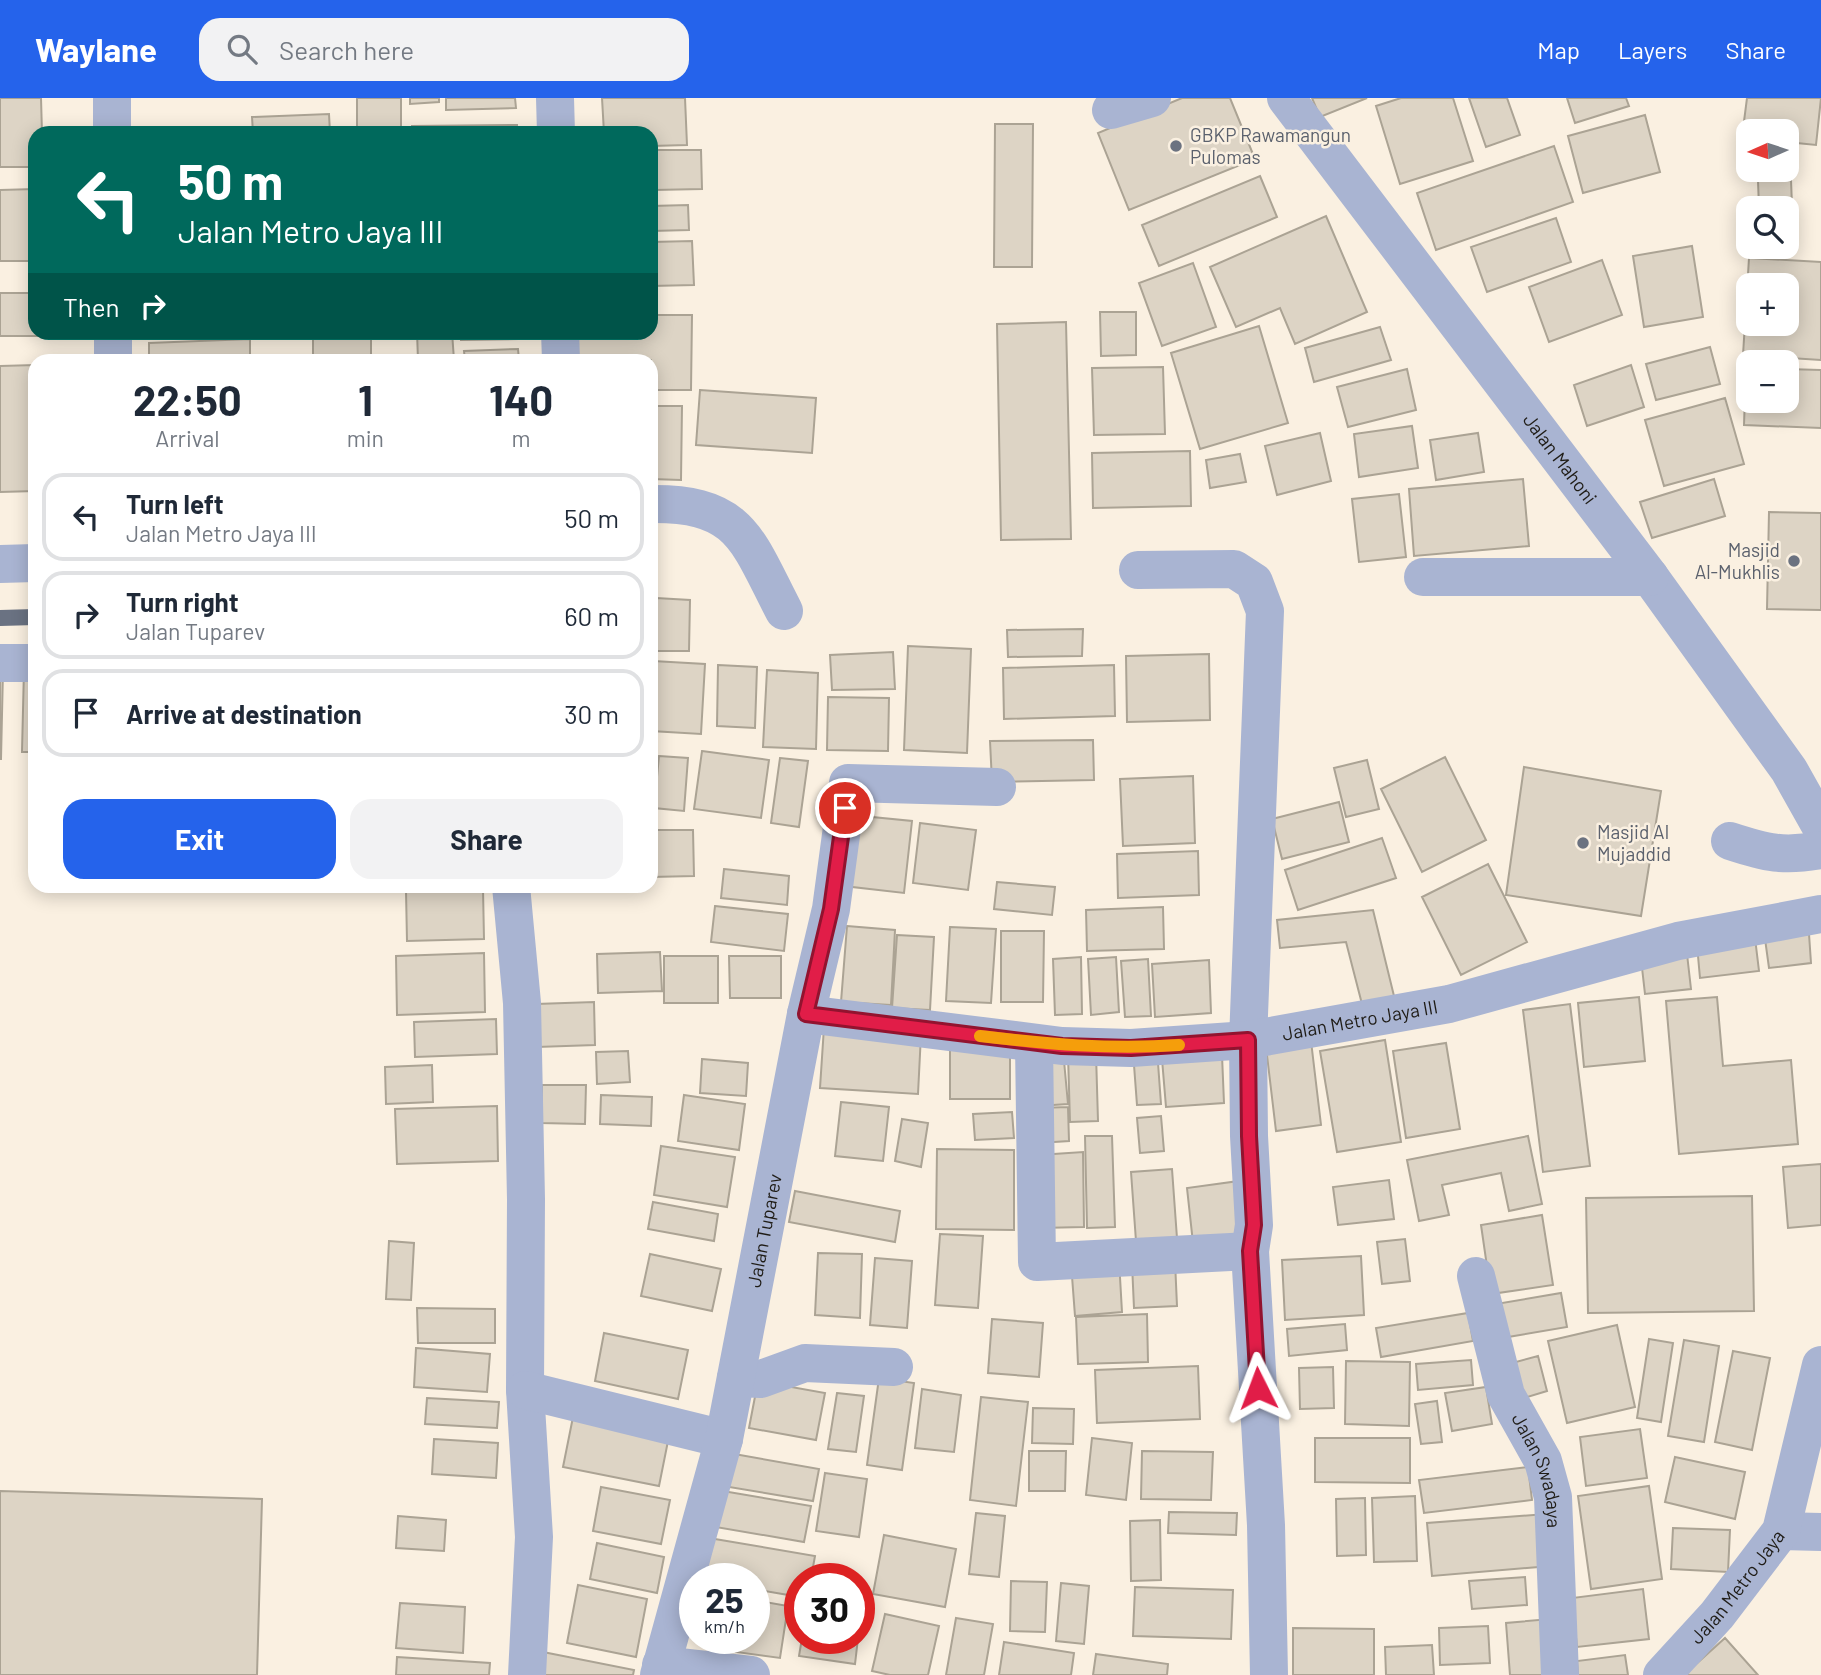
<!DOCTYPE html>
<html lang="en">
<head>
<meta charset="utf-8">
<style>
  :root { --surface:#fff; --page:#f2f2f3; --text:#1f2937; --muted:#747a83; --line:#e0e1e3; --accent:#2563eb }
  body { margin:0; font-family:Barlow,sans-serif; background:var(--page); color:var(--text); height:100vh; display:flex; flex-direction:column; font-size:26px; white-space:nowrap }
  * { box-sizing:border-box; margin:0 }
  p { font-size:23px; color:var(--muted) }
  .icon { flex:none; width:38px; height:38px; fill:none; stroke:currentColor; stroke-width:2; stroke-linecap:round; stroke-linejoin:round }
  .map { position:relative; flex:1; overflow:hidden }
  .side { position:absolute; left:28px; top:256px; width:630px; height:539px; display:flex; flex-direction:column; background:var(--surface); border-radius:21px; box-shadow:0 4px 18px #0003 }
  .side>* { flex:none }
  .hud { position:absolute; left:28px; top:28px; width:630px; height:214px; border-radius:21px; box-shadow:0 4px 18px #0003; background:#00695c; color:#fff; overflow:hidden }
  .needle { width:46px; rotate:267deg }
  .fabs { position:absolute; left:1736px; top:21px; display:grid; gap:14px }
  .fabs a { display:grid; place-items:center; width:63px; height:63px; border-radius:14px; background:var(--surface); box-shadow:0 4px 18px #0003; font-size:35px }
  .speed { position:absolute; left:679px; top:1465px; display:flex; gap:14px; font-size:35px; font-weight:700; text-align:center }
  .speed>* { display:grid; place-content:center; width:91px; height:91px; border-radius:50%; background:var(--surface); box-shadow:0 4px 18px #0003; line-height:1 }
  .speed small { font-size:18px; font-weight:400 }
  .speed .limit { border:10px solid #d22; background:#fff; color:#111 }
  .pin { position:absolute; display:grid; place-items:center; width:60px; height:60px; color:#fff; margin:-30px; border:4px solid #fff; border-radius:50%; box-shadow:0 2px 7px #0007 }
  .me { position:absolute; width:77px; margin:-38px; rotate:357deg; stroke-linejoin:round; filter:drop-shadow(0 0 5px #0008) }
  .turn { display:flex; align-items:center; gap:24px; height:147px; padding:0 35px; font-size:32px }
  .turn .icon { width:91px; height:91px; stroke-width:2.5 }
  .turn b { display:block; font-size:49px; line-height:60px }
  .then { display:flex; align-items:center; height:66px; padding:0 35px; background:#0003; gap:14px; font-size:26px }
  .eta { display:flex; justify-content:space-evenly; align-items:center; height:119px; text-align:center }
  .eta b { font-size:42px; font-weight:700; line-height:49px }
  .cta { display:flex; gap:14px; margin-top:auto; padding:14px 35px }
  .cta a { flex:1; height:80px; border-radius:21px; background:var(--accent); color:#fff; font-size:28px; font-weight:700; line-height:80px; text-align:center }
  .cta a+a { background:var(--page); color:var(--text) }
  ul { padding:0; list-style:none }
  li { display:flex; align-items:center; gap:21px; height:88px; margin:0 14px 10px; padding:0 21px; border:4px solid var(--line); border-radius:21px }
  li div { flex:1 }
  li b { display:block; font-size:26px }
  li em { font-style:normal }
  header { display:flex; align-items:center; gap:42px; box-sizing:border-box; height:98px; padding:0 35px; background:var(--accent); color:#fff }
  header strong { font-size:33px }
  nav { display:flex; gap:38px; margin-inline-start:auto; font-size:24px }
  .search { width:490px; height:63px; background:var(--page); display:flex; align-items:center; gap:18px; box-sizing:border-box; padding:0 24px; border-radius:21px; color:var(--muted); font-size:26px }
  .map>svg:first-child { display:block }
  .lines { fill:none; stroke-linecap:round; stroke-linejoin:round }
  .stream { stroke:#6a7282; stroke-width:16 }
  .building { fill:#ddd4c5; stroke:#aba394; stroke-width:2; fill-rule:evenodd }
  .minor { stroke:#a9b4d2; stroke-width:38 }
  .route-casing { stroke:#92132f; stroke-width:18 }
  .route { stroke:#e11d48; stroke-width:12 }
  .slow { stroke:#f59e0b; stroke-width:12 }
  .worship-dot { fill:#6b7280; stroke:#faf0e1; stroke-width:2.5 }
  .labels { text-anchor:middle; stroke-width:5; stroke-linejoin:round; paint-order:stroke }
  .worship-label { font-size:19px; fill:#5b616d; stroke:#faf0e1; text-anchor:start }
  .street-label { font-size:19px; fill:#1f1c16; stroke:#faf0e1 }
</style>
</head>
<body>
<header>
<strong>Waylane</strong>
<div class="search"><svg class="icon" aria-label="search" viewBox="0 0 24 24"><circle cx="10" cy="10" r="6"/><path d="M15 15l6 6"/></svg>Search here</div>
<nav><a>Map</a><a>Layers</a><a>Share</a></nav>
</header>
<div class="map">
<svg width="1821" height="1577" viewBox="0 0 1821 1577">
  <rect width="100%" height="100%" fill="#faf0e1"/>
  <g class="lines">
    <path class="stream" d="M0 520 35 519"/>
  </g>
  <path class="building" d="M0 0H41L42 35H35V69H0Z
    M357 0H401V35H357Z
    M410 0H439V4L410 6Z
    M446 0H515L516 10 446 12Z
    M602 0H685L687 47 651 48V35H604Z
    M1182 0H1230L1255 61 1129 112 1098 35Z
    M1312 0H1367L1320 19Z
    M1401 0H1453L1473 63 1400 86 1376 8Z
    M1469 0H1507L1520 37 1486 49Z
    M1567 0H1626L1629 8 1575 25Z
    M1747 0H1821L1816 47 1787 44V33H1748V40L1742 39Z
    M329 16 330 35H253L252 19Z
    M1645 17 1660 74 1583 95 1568 38Z
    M995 26H1033L1032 169H994Z
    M517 27V35H412V28Z
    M1554 48 1573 104 1436 152 1417 95Z
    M653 52H701L702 91 654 92Z
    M1260 78 1277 119 1159 168 1142 127Z
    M1791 82 1793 133H1787V110H1759L1758 83Z
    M35 91V163H0V92Z
    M688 107 689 132 651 133V108Z
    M1326 118 1367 214 1295 246 1280 210 1236 229 1210 169Z
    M1556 120 1571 164 1487 194 1471 149Z
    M692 143 694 187 651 188V144Z
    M1692 148 1703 219 1644 229 1633 158Z
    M1749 160 1821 164V262L1743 257ZM1748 187H1787V226H1748Z
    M1602 162 1622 217 1549 244 1529 189Z
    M1193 165 1216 229 1162 248 1139 185Z
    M0 195H35V234H40V238H0Z
    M1100 214H1136V257L1101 258Z
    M651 217H692L691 292H651V262H565V234H651Z
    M1066 224 1071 441 1001 442 997 226Z
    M1259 228 1288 325 1200 351 1171 255Z
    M1380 229 1391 262 1314 284 1305 250Z
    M313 234H371V262H313Z
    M417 234H452L454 262H418Z
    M461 234H518V241L461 242Z
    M250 241V262H149V245Z
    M1710 249 1720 286 1656 302 1646 266Z
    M518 251 519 262H465L464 253Z
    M35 267V393L0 394V268Z
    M1631 267 1644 309 1587 328 1574 287Z
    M1163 269 1165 336 1094 337 1092 270Z
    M1746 269 1748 303H1787V271L1821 272V330L1744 327Z
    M1407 271 1416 312 1348 329 1337 289Z
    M700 292 816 300 812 355 696 347Z
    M1725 300 1744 366 1664 388 1645 322Z
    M651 308H682L681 382 651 381Z
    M1412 328 1418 370 1359 379 1354 336Z
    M1320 335 1331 383 1277 397 1265 348Z
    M1478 335 1484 374 1436 382 1430 342Z
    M1190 353 1191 408 1093 410 1092 355Z
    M1240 356 1246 384 1210 390 1206 362Z
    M1523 381 1529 448 1414 458 1409 391Z
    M1714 381 1725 418 1652 440 1640 404Z
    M1399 396 1406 459 1359 464 1352 401Z
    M1769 414 1821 415V512L1767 511Z
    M656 500 690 502 689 553H654Z
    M1083 531 1082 558 1008 559 1007 532Z
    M908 548 971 551 967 655 904 652Z
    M893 554 895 591 832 592 830 557Z
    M1209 556 1210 622 1127 624 1126 558Z
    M653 563 705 566 701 636 651 633Z
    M718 567 757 569 755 630 717 628Z
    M1114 567 1115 618 1004 621 1003 570Z
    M24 571H35V654H22Z
    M0 572H3L1 661H0Z
    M767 572 818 575 816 651 763 649Z
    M828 599 889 600 888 653 827 652Z
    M1093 642 1094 682 992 684 990 643Z
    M702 653 769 662 761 720 694 711Z
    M659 658 688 660 684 713 654 710Z
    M1445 659 1486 742 1422 774 1381 691Z
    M780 660 808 663 799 729 771 725Z
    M1367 662 1379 711 1346 719 1334 670Z
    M1524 669 1661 693 1641 818 1506 797Z
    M1193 678 1195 745 1123 748 1120 681Z
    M1339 704 1349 744 1282 761 1272 721Z
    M852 717 912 723 904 795 844 788Z
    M920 725 976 732 968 792 913 785Z
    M651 732H693L694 778 651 779Z
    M1382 740 1396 780 1298 812 1285 772Z
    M1198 753 1199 797 1118 800 1117 756Z
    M1488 766 1527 844 1461 877 1422 799Z
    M724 771 789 778 787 807 721 800Z
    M997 784 1055 789 1052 817 994 811Z
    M483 791 484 841 407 843 406 793Z
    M715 808 788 816 784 853 711 844Z
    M1163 809 1164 851 1087 853 1086 812Z
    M1373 812 1394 898 1362 906 1346 844 1280 850 1277 822Z
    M847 828 895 832 891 907 841 904Z
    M950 829 996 831 991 905 946 903Z
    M1001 833H1044L1043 904H1001Z
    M1809 836 1811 865 1769 870 1765 841Z
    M897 837 934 839 930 912 892 910Z
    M1755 840 1759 873 1700 880 1697 847Z
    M660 854 662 893 598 895 597 856Z
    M484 855 485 914 397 917 396 858Z
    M1687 856 1691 891 1645 896 1641 861Z
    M664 858H718V905H664Z
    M729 858H781V900H730Z
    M1081 859 1082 916 1055 917 1053 861Z
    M1116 859 1119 914 1091 917 1088 861Z
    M1148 861 1151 918 1125 919 1121 863Z
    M1209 862 1211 915 1155 919 1152 866Z
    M1639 899 1645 963 1584 969 1578 905Z
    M1717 899 1723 968 1791 962 1798 1046 1679 1056 1666 903Z
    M594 904 595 947 537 949 536 906Z
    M1570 906 1590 1068 1543 1074 1523 912Z
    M496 921 497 956 415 959 414 924Z
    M824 929 921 936 918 996 820 990Z
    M1385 942 1401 1044 1337 1054 1320 953Z
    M1311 943 1321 1027 1276 1033 1266 949Z
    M1446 945 1460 1031 1406 1040 1393 953Z
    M950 948H1010V1001H950Z
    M1063 952 1068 1006 1038 1008V956Z
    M628 953 630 984 597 986 596 954Z
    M1096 956 1098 1023 1070 1024 1068 957Z
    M1222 957 1224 1005 1166 1009 1162 961Z
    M702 961 748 965 746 998 700 995Z
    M1158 965 1161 1006 1137 1007 1134 967Z
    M432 967 433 1004 386 1006 385 969Z
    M542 987H586L585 1026 541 1025Z
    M601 997 652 999 651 1028 600 1026Z
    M684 997 745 1006 739 1052 678 1043Z
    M841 1004 889 1009 883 1063 835 1058Z
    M497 1008 498 1063 397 1066 395 1011Z
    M1068 1009 1069 1043 1039 1045 1038 1010Z
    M1012 1014 1014 1040 975 1042 973 1016Z
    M1161 1018 1164 1053 1140 1055 1137 1020Z
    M902 1021 928 1025 921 1069 895 1063Z
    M1085 1038H1112L1115 1129 1087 1130Z
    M1528 1038 1542 1106 1509 1113 1501 1075 1442 1087 1449 1117 1419 1123 1407 1062Z
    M661 1048 735 1059 727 1109 654 1097Z
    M937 1051 1014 1052V1132L936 1131Z
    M1083 1054 1084 1129 1039 1130V1057Z
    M1821 1066V1127L1788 1130 1783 1069Z
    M1172 1071 1178 1154 1137 1157 1131 1074Z
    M1389 1082 1394 1121 1338 1127 1333 1089Z
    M1239 1083 1247 1147 1194 1154 1187 1090Z
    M795 1093 900 1113 895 1144 789 1124Z
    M1752 1098 1754 1213 1588 1215 1586 1100Z
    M653 1104 718 1116 714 1143 648 1131Z
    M1542 1117 1553 1187 1491 1196 1481 1127Z
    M940 1136 983 1138 978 1210 935 1207Z
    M1405 1141 1410 1183 1382 1186 1377 1144Z
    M389 1143 414 1145 411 1202 386 1201Z
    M818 1155 862 1156 860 1220 815 1217Z
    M650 1156 721 1171 712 1213 641 1198Z
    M1361 1158 1364 1217 1285 1222 1282 1162Z
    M875 1160 912 1163 907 1230 870 1227Z
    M1119 1162 1122 1214 1075 1218 1071 1165Z
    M1175 1163 1177 1208 1134 1210 1132 1166Z
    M1561 1195 1567 1229 1496 1241 1490 1207Z
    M417 1210 495 1211V1245H418Z
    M1468 1215 1473 1243 1381 1259 1376 1230Z
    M1147 1216 1148 1264 1078 1266 1076 1219Z
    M992 1221 1043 1225 1039 1279 988 1275Z
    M1345 1226 1347 1252 1289 1258 1287 1231Z
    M1617 1227 1635 1309 1567 1325 1548 1243Z
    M604 1235 688 1252 678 1301 595 1283Z
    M1649 1241 1673 1245 1661 1324 1637 1320Z
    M1684 1242 1719 1248 1704 1344 1668 1338Z
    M416 1250 490 1256 487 1294 414 1289Z
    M1733 1253 1770 1260 1752 1352 1715 1344Z
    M1538 1258 1547 1293 1514 1303 1505 1267Z
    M1471 1262 1473 1287 1418 1292 1416 1266Z
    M1346 1263 1410 1264 1409 1328 1345 1326Z
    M1198 1268 1200 1321 1097 1325 1095 1272Z
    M1333 1269 1334 1310 1300 1311 1299 1270Z
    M879 1280 914 1285 902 1372 867 1367Z
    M758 1283 825 1295 816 1342 749 1330Z
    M1486 1289 1492 1326 1452 1333 1445 1295Z
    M922 1291 961 1297 954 1354 915 1350Z
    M837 1295 864 1298 856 1354 828 1351Z
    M981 1299 1028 1304 1016 1408 970 1402Z
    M427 1300 499 1304 497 1330 425 1326Z
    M1437 1303 1442 1344 1421 1346 1415 1306Z
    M1033 1310 1074 1311 1073 1346 1032 1345Z
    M574 1314 670 1333 659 1388 563 1369Z
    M1640 1331 1647 1380 1586 1388 1580 1339Z
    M1092 1340 1132 1345 1126 1402 1086 1397Z
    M1315 1340H1410V1385L1315 1384Z
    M434 1341 498 1345 496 1380 432 1376Z
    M1029 1353H1066L1065 1393H1029Z
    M1142 1353 1213 1354 1211 1402 1141 1401Z
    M723 1354 819 1371 813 1403 717 1387Z
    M1675 1359 1745 1374 1735 1421 1665 1404Z
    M1528 1369 1532 1402 1424 1415 1419 1382Z
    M825 1375 867 1381 859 1439 816 1433Z
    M1649 1388 1662 1481 1591 1491 1578 1398Z
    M601 1389 670 1402 661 1446 593 1433Z
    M711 1391 811 1408 804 1444 704 1427Z
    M0 1393 262 1401 257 1577H0Z
    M1415 1398 1417 1463 1374 1464 1372 1400Z
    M1365 1400 1366 1457 1337 1458 1336 1401Z
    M1169 1414 1237 1415 1236 1437 1168 1435Z
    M976 1415 1005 1418 999 1479 969 1476Z
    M1546 1416 1550 1468 1432 1478 1427 1425Z
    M398 1418 446 1422 444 1453 396 1450Z
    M1160 1422 1161 1482 1131 1483 1130 1423Z
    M1673 1430 1730 1432 1728 1474 1671 1471Z
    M884 1437 956 1451 945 1509 873 1496Z
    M709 1440 815 1458 811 1480H800V1499L754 1491V1480H702Z
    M597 1445 664 1459 657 1495 590 1481Z
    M1525 1479 1527 1507 1472 1511 1469 1483Z
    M1011 1483 1047 1484 1045 1534 1010 1533Z
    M1061 1485 1089 1488 1084 1546 1056 1543Z
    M578 1487 647 1501 636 1559 567 1545Z
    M1135 1489 1233 1492 1231 1541 1133 1538Z
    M1643 1491 1649 1541 1577 1549 1572 1500Z
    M754 1502 788 1508 780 1560 736 1554 738 1540H754Z
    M400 1505 465 1509 463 1555 396 1550Z
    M885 1516 939 1528 928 1577H890L872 1573Z
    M956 1520 993 1526 984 1577H946Z
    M1550 1521 1555 1577H1510L1506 1525Z
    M1488 1528 1490 1565 1440 1567 1439 1530Z
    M1293 1530 1374 1531V1577H1293Z
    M802 1540H858L855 1566 799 1558Z
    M1725 1540 1758 1577H1684Z
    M1004 1544 1074 1555 1071 1577H999Z
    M1432 1547 1434 1577H1386L1385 1549Z
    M543 1554 634 1572 633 1577H539Z
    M1096 1556 1168 1566 1167 1577H1093Z
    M1625 1557 1628 1577H1578L1577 1563Z
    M397 1559 490 1565 489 1577H396Z"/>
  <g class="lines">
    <g class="minor">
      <path d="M112 0V35"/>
      <path d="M555 0 556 35"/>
      <path id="s1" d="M1286 0 1650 479 1789 672 1821 729"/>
      <path d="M1111 12 1152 0"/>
      <path d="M113 234V262"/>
      <path d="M560 234 561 262"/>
      <path d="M651 406C741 405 747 442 784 513"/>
      <path d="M0 466 35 465"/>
      <path d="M1138 472 1234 471 1254 484 1265 513 1248 942 1249 1038 1254 1127 1250 1153 1266 1427 1269 1577"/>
      <path d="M1423 479H1650"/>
      <path d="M0 565H35"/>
      <path d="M1730 743C1766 755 1784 759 1821 752"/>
      <path d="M511 788 522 905 526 1101 525 1292 534 1439 527 1577"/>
      <path id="s2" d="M806 916 1062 948 1131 950 1248 942 1449 906 1678 843 1821 816"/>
      <path d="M1034 945 1037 1164 1250 1153"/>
      <path id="s3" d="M1476 1178 1506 1297 1543 1363 1553 1399 1560 1577"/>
      <path d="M736 1280 761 1281 805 1265 894 1269"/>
      <path d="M525 1292 724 1341"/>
      <path d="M1781 1433 1821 1434"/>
      <path d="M661 1567 751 1577"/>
      <path id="s4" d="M659 1577 724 1341 806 916 831 811 848 685 997 689"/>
      <path id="s5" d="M1662 1577 1717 1517 1781 1433 1821 1267"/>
    </g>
  </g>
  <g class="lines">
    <defs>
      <path id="route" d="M845 710 831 811 806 916 1062 948 1131 950 1248 942 1249 1038 1254 1127 1250 1153 1258 1290"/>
    </defs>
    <use href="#route" class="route-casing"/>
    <use href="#route" class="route"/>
    <path class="slow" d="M980 938C1047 946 1111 952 1179 947"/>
  </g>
  <g class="worship-dot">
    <circle cx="1176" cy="48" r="7"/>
    <circle cx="1794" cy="463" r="7"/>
    <circle cx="1583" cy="745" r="7"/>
  </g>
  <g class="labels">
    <g class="worship-label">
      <text x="1190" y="44">GBKP Rawamangun<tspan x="1190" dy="22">Pulomas</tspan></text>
      <text x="1780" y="459" text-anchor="end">Masjid<tspan x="1780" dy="22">Al-Mukhlis</tspan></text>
      <text x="1597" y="741">Masjid Al<tspan x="1597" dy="22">Mujaddid</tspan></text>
    </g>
    <g class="street-label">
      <text dy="7" stroke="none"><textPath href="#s1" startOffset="453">Jalan Mahoni</textPath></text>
      <text dy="7" stroke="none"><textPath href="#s2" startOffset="558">Jalan Metro Jaya III</textPath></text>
      <text dy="7" stroke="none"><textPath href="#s4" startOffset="457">Jalan Tuparev</textPath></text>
      <text dy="7" stroke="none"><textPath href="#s3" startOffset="206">Jalan Swadaya</textPath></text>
      <text dy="7" stroke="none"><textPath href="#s5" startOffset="116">Jalan Metro Jaya</textPath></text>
    </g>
  </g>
</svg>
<div class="fabs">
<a><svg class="needle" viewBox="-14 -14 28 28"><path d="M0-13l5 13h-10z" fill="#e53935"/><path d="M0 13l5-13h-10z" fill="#747a83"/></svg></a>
<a><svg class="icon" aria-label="search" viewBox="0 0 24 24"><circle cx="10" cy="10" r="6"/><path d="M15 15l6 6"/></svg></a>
<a>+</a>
<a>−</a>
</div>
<div class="speed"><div>25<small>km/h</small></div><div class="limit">30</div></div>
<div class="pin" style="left:845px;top:710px;background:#d93025"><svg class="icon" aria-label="arrive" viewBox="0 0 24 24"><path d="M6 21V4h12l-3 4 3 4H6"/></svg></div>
<svg class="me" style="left:1258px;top:1290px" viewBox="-20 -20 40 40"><path d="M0-17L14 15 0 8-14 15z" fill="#e11d48" stroke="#fff" stroke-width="4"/></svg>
<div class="hud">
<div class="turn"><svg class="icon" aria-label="left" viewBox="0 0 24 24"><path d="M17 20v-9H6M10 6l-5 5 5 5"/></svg><div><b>50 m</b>Jalan Metro Jaya III</div></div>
<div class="then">Then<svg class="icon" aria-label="right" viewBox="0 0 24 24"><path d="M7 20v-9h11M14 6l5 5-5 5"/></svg></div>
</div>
<section class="side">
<div class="eta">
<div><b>22:50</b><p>Arrival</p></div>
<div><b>1</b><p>min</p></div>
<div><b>140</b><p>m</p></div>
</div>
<ul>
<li><svg class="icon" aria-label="left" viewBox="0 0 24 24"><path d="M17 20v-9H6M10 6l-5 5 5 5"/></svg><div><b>Turn left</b><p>Jalan Metro Jaya III</p></div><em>50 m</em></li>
<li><svg class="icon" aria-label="right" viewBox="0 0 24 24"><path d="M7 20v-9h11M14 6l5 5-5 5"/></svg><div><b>Turn right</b><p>Jalan Tuparev</p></div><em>60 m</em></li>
<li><svg class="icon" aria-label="arrive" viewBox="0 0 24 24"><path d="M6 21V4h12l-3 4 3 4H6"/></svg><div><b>Arrive at destination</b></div><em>30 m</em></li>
</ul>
<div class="cta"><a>Exit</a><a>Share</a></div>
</section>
</div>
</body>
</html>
